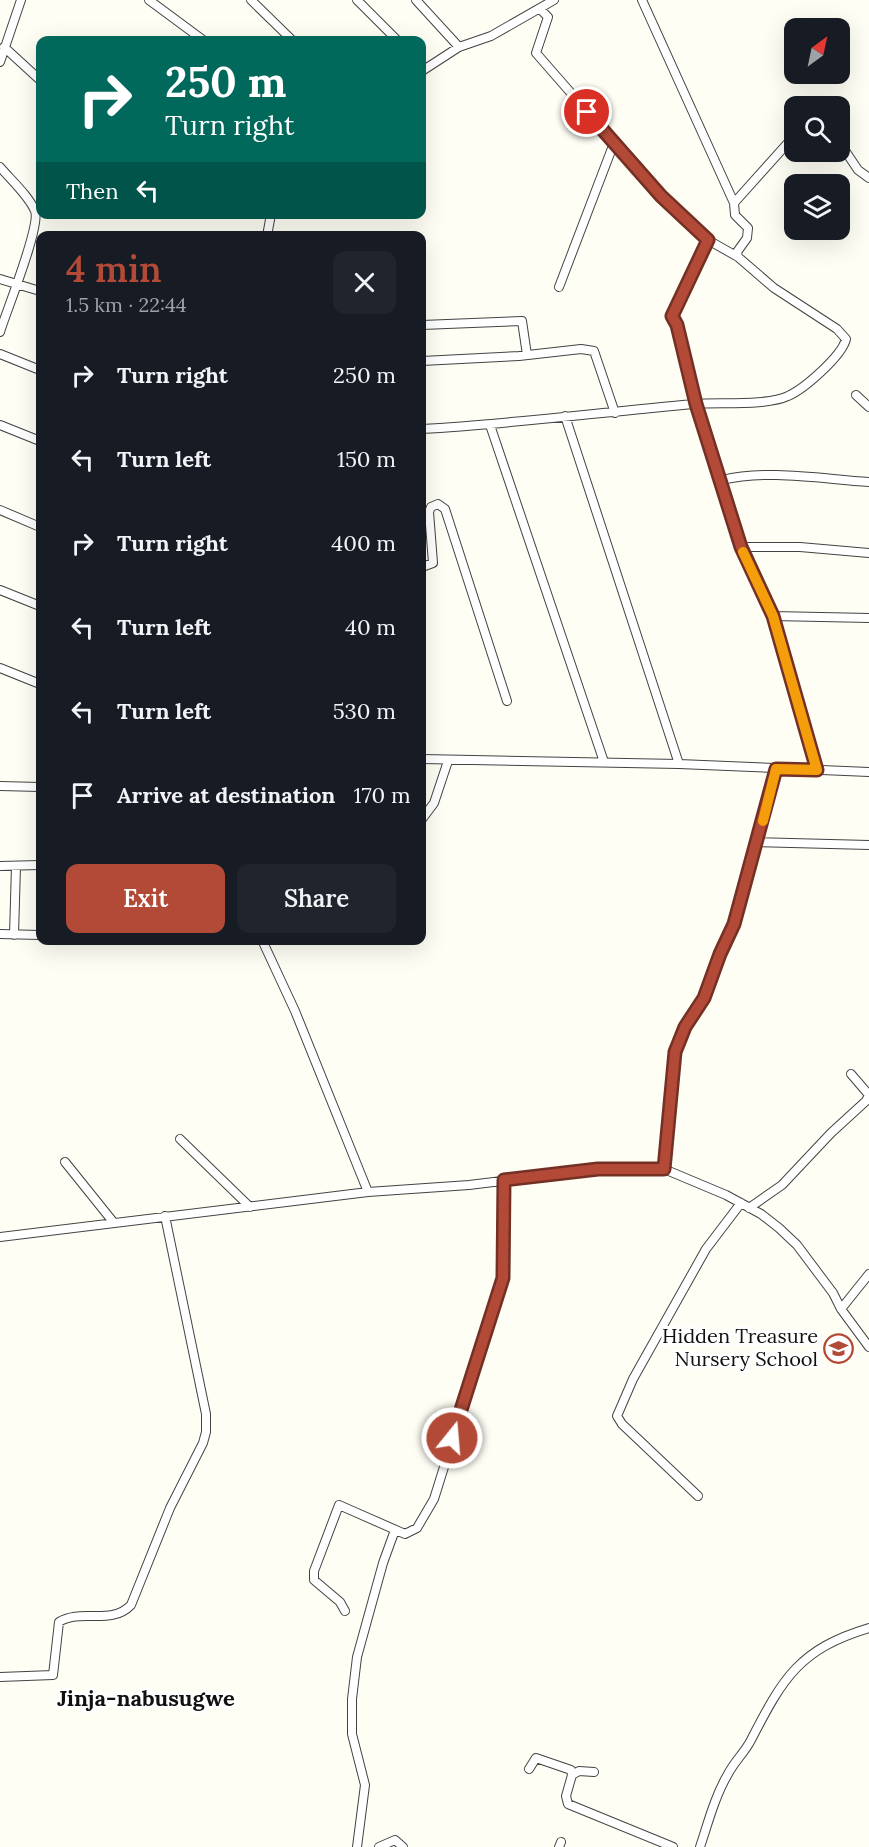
<!DOCTYPE html>
<html lang="en">
<head>
<meta charset="utf-8">
<style>
  :root { --surface:#171b24; --page:#20242c; --text:#f1f3f6; --muted:#9ea1a6; --accent:#b24a37 }
  body { margin:0; font-family:Lora,serif; background:var(--page); color:var(--text); height:100vh; display:flex; flex-direction:column; font-size:22px; white-space:nowrap }
  * { box-sizing:border-box; margin:0 }
  p { font-size:20px; color:var(--muted) }
  .icon { flex:none; width:33px; height:33px; fill:none; stroke:currentColor; stroke-width:2; stroke-linecap:round; stroke-linejoin:round }
  .map { position:relative; flex:1; overflow:hidden }
  .side { position:absolute; left:36px; top:231px; width:390px; height:714px; display:flex; flex-direction:column; background:var(--surface); border-radius:12px; box-shadow:0 6px 24px #0002 }
  .side>* { flex:none }
  .banner { position:absolute; left:36px; top:36px; width:390px; height:183px; border-radius:12px; box-shadow:0 6px 24px #0002; background:#00695c; color:#fff; overflow:hidden }
  .needle { width:39px; rotate:33deg }
  .tools { position:absolute; left:784px; top:18px; display:grid; gap:12px }
  .tools a { display:grid; place-items:center; width:66px; height:66px; border-radius:12px; background:var(--surface); box-shadow:0 6px 24px #0002; font-size:30px }
  .pin { position:absolute; display:grid; place-items:center; width:51px; height:51px; color:#fff; margin:-26px; border:3px solid #fff; border-radius:50%; box-shadow:0 2px 6px #0007 }
  .me { position:absolute; width:66px; margin:-33px; rotate:17deg; stroke-linejoin:round; filter:drop-shadow(0 0 4px #0008) }
  .turn { display:flex; align-items:center; gap:21px; height:126px; padding:0 30px; font-size:27px }
  .turn .icon { width:78px; height:78px; stroke-width:2.5 }
  .turn b { display:block; font-size:42px; line-height:51px }
  .then { display:flex; align-items:center; height:57px; padding:0 30px; background:#0003; gap:12px; font-size:22px }
  .round { display:grid; place-items:center; flex:none; width:63px; height:63px; border-radius:12px; background:var(--page) }
  .summary { display:flex; align-items:center; justify-content:space-between; height:102px; padding:0 30px }
  h1 { font-size:36px; font-weight:600; line-height:45px; color:var(--accent) }
  .cta { display:flex; gap:12px; margin-top:auto; padding:12px 30px }
  .cta a { flex:1; height:69px; border-radius:12px; background:var(--accent); color:#fff; font-size:24px; font-weight:600; line-height:69px; text-align:center }
  .cta a+a { background:var(--page); color:var(--text) }
  ul { padding:0; list-style:none }
  li { display:flex; align-items:center; gap:18px; height:84px; padding:0 30px }
  li div { flex:1 }
  li b { display:block; font-size:22px }
  li em { font-style:normal }
  .map>svg:first-child { display:block }
  .lines { fill:none; stroke-linecap:round; stroke-linejoin:round }
  .minor-casing { stroke:#434343; stroke-width:10 }
  .minor { stroke:#fff; stroke-width:8 }
  .route-casing { stroke:#743024; stroke-width:15 }
  .route { stroke:#b24a37; stroke-width:10 }
  .slow { stroke:#f59e0b; stroke-width:10 }
  .labels { text-anchor:middle; stroke-width:6; stroke-linejoin:round; paint-order:stroke }
  .poi-label { font-size:20px; fill:#101010; stroke:#fff; text-anchor:end }
  .quarter-label { font-size:22px; font-weight:bold; fill:#101010; stroke:#fff }
</style>
</head>
<body>
<div class="map">
<svg width="869" height="1847" viewBox="0 0 869 1847">
  <rect width="100%" height="100%" fill="#fefef5"/>
  <g class="lines">
    <defs>
      <path id="minor" d="M149 0 203 40
        M251 0 292 40
        M357 0 397 40
        M416 0 459 47
        M642 0 734 203 735 215 748 228 747 238 737 252 738 257
        M4 47 40 80
        M0 62 21 0
        M422 71 459 47 491 36 554 0
        M840 143 858 170 869 178
        M0 167C11 180 29 196 35 211 41 226 6 312 0 332
        M734 203 795 135
        M267 236 271 214
        M708 240 672 316 677 325 696 404 741 547 773 616 817 770
        M0 279 40 291
        M559 287 614 143
        M422 325 522 321 527 355
        M0 354 40 370
        M422 361 519 356 581 349 594 351 615 413
        M856 395 869 407
        M565 416 679 764
        M0 425 40 441
        M490 425 604 762
        M422 429C512 424 603 412 694 404 720 402 767 406 788 396 804 389 842 356 846 339L837 329 774 288 738 257 708 240 661 196 536 53 548 17 540 9
        M722 480C769 469 821 479 869 482
        M0 510 40 527
        M741 547H800L869 553
        M422 567 433 563 429 512 431 507 438 504 445 509 507 701
        M0 590 40 606
        M773 616 869 618
        M0 668 40 684
        M422 759 679 764 869 772
        M0 786 40 787
        M422 819 434 803 448 761
        M757 842 869 845
        M0 866 40 865
        M0 934 40 935
        M14 935 16 866
        M262 940 295 1011 368 1192
        M180 1139 250 1207
        M65 1162 114 1223
        M664 1169 675 1052 685 1027 704 998 720 954 734 924 776 769
        M749 1208 782 1185 831 1133 866 1101 869 1095 851 1074
        M0 1237 368 1192 469 1185 599 1169H664L726 1195 761 1214 779 1228 797 1245 833 1293 841 1309 869 1347
        M841 1309 869 1274
        M698 1496 622 1424 617 1416 633 1379 706 1249 741 1203
        M345 1611 340 1602 314 1580V1571L339 1505 405 1534 417 1528 434 1499 503 1278 504 1180
        M0 1677 53 1675 59 1622C81 1608 111 1626 131 1605L170 1508 203 1443 206 1432V1414L165 1216
        M529 1769 536 1758 571 1770 572 1775
        M594 1772 579 1771 572 1775 566 1796 568 1804 673 1847
        M357 1847 365 1785 352 1734V1699L357 1657 383 1563 395 1530
        M379 1847 395 1840 403 1847
        M559 1847 561 1842
        M700 1847C708 1823 715 1796 728 1774 734 1762 745 1752 751 1740 783 1678 799 1649 869 1628"/>
    </defs>
    <use href="#minor" class="minor-casing"/>
    <use href="#minor" class="minor"/>
  </g>
  <g class="lines">
    <defs>
      <path id="route" d="M452 1438 503 1278 504 1180 598 1169H664L675 1052 685 1027 704 998 720 954 734 924 776 769 817 770 773 616 741 547 696 404 677 325 672 316 708 240 661 196 587 112"/>
    </defs>
    <use href="#route" class="route-casing"/>
    <use href="#route" class="route"/>
    <path class="slow" d="M743 552 773 616 817 770 776 769 763 821"/>
  </g>
  <defs>
    <symbol id="school-ring" viewBox="-11 -11 22 22"><circle r="9.5" fill="#fff" stroke="#b24a37" stroke-width="1.5"/><path d="M0-5L7-2L0 1L-7-2ZM-4 1L0 2.5L4 1V4Q0 6-4 4Z" fill="#b24a37"/></symbol>
  </defs>
  <g fill-rule="evenodd">
    <use href="#school-ring" x="822" y="1332" width="33" height="33"/>
  </g>
  <g class="labels">
    <g class="poi-label">
      <text x="818" y="1343">Hidden Treasure<tspan x="818" dy="23">Nursery School</tspan></text>
    </g>
    <g class="quarter-label">
      <text x="146" y="1706">Jinja-nabusugwe</text>
    </g>
  </g>
</svg>
<div class="tools">
<a><svg class="needle" viewBox="-14 -14 28 28"><path d="M0-13l5 13h-10z" fill="#e53935"/><path d="M0 13l5-13h-10z" fill="#9ea1a6"/></svg></a>
<a><svg class="icon" aria-label="search" viewBox="0 0 24 24"><circle cx="10" cy="10" r="6"/><path d="M15 15l6 6"/></svg></a>
<a><svg class="icon" aria-label="layers" viewBox="0 0 24 24"><path d="M12 4l9 5-9 5-9-5zM3 14l9 5 9-5"/></svg></a>
</div>
<div class="pin" style="left:587px;top:112px;background:#d93025"><svg class="icon" aria-label="arrive" viewBox="0 0 24 24"><path d="M6 21V4h12l-3 4 3 4H6"/></svg></div>
<svg class="me" style="left:452px;top:1438px" viewBox="-20 -20 40 40"><circle r="17" fill="#b24a37" stroke="#fff" stroke-width="3"/><path d="M0-11L8 9 0 5-8 9z" fill="#fff"/></svg>
<div class="banner">
<div class="turn"><svg class="icon" aria-label="right" viewBox="0 0 24 24"><path d="M7 20v-9h11M14 6l5 5-5 5"/></svg><div><b>250 m</b>Turn right</div></div>
<div class="then">Then<svg class="icon" aria-label="left" viewBox="0 0 24 24"><path d="M17 20v-9H6M10 6l-5 5 5 5"/></svg></div>
</div>
<section class="side">
<div class="summary"><div><h1>4 min</h1><p>1.5 km · 22:44</p></div><a class="round"><svg class="icon" aria-label="close" viewBox="0 0 24 24"><path d="M6 6l12 12M18 6L6 18"/></svg></a></div>
<ul>
<li><svg class="icon" aria-label="right" viewBox="0 0 24 24"><path d="M7 20v-9h11M14 6l5 5-5 5"/></svg><div><b>Turn right</b></div><em>250 m</em></li>
<li><svg class="icon" aria-label="left" viewBox="0 0 24 24"><path d="M17 20v-9H6M10 6l-5 5 5 5"/></svg><div><b>Turn left</b></div><em>150 m</em></li>
<li><svg class="icon" aria-label="right" viewBox="0 0 24 24"><path d="M7 20v-9h11M14 6l5 5-5 5"/></svg><div><b>Turn right</b></div><em>400 m</em></li>
<li><svg class="icon" aria-label="left" viewBox="0 0 24 24"><path d="M17 20v-9H6M10 6l-5 5 5 5"/></svg><div><b>Turn left</b></div><em>40 m</em></li>
<li><svg class="icon" aria-label="left" viewBox="0 0 24 24"><path d="M17 20v-9H6M10 6l-5 5 5 5"/></svg><div><b>Turn left</b></div><em>530 m</em></li>
<li><svg class="icon" aria-label="arrive" viewBox="0 0 24 24"><path d="M6 21V4h12l-3 4 3 4H6"/></svg><div><b>Arrive at destination</b></div><em>170 m</em></li>
</ul>
<div class="cta"><a>Exit</a><a>Share</a></div>
</section>
</div>
</body>
</html>
